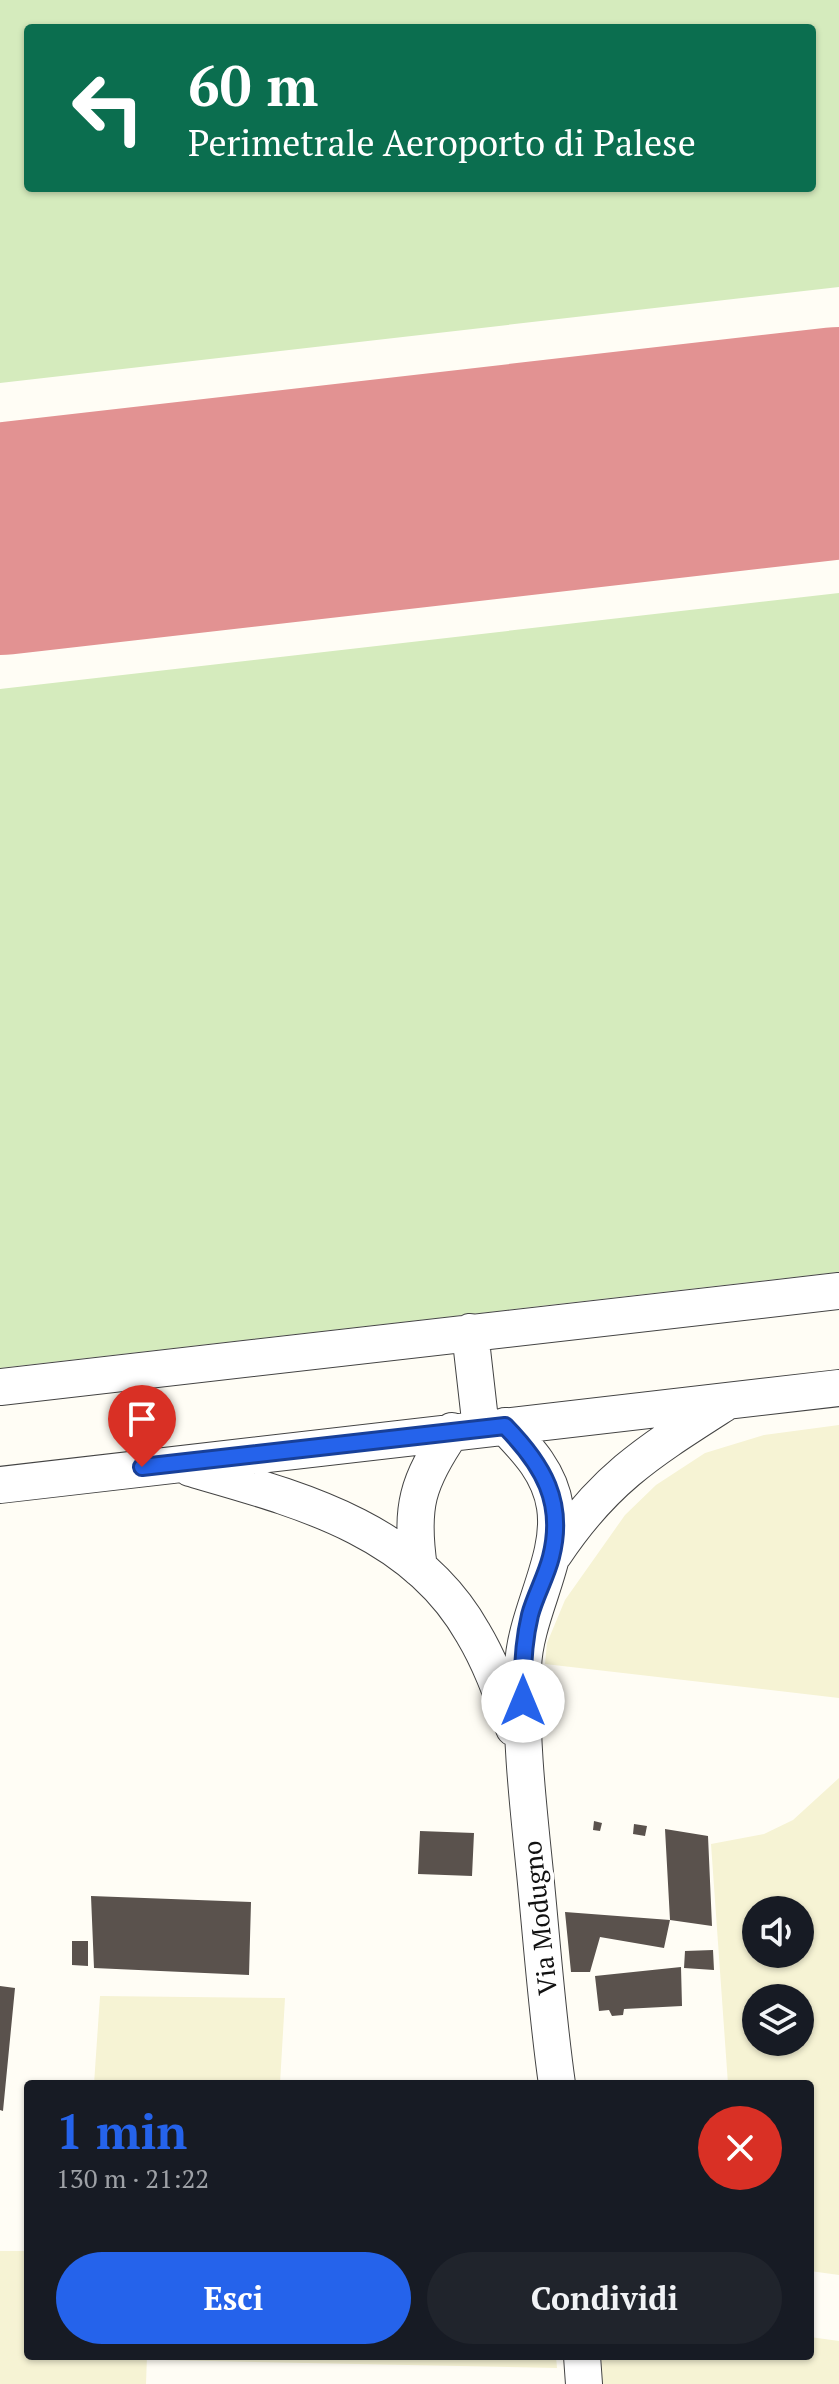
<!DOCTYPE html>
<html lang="it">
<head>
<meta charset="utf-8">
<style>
  :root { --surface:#171b24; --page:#20242c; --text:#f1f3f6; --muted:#9ea1a6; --accent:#2563eb }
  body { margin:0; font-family:"PT Serif",serif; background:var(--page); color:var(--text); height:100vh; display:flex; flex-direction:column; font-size:30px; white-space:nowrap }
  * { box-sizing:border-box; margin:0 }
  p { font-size:26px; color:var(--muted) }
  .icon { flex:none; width:44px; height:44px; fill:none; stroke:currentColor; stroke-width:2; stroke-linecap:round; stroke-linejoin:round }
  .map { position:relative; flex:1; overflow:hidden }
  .sheet { position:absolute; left:24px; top:2080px; width:790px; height:280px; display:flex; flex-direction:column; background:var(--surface); border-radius:8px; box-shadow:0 2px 6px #0004 }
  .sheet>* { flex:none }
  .banner { position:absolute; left:24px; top:24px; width:792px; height:168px; border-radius:8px; box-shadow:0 2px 6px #0004; background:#0b6e4f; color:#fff; overflow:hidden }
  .fabs { position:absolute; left:742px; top:1896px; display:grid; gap:16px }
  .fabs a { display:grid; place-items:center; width:72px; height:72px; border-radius:50%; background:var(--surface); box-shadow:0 2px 6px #0004; font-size:40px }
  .pin { position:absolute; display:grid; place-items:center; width:68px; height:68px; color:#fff; margin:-82px -34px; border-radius:50% 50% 50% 0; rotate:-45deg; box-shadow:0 0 8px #0007 }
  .pin .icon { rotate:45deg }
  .me { position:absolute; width:88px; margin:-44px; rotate:0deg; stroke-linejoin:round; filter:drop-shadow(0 0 6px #0008) }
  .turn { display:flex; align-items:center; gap:28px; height:168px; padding:0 32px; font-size:36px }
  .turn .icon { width:104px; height:104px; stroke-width:2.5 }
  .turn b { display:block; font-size:56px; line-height:68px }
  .round { display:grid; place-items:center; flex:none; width:84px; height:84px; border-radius:42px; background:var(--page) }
  .head { display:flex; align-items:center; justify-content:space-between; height:136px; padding:0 32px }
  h1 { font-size:48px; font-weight:700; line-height:60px; color:var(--accent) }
  .primary-button { display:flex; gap:16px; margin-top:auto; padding:16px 32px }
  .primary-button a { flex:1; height:92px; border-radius:48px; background:var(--accent); color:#fff; font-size:32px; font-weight:700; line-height:92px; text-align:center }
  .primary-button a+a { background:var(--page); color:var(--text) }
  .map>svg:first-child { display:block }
  .farmland { fill:#f6f3d4; fill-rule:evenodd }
  .green { fill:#d5ebbd; fill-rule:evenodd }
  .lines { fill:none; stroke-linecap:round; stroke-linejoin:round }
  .runway { stroke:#e29292; stroke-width:232 }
  .building { fill:#5a524d }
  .minor-casing { stroke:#444; stroke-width:38 }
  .minor { stroke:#fff; stroke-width:36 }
  .route-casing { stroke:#184099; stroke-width:20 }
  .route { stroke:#2563eb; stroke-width:14 }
  .labels { text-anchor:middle; stroke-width:8; stroke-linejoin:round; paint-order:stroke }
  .street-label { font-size:26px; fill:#111; stroke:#fff }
</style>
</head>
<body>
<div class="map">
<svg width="839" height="2384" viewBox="0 0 839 2384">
  <rect width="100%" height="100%" fill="#fffdf5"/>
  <path class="farmland" d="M839 1425V1698L545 1664 547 1643 565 1600 625 1515 656 1485 705 1453 764 1435Z
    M839 1778V2275L810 2271V2084H728L711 1844 764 1834 793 1820ZM756 1910H800V1954H756ZM800 1998V2042H756V1998Z
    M100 1996 285 1998 280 2084H94Z
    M0 2251H28V2356H147L146 2384H0Z
    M810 2337 839 2341V2384H602L601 2356H810Z
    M161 2356H556L557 2368 161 2360Z"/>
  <path class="green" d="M0 0H839V287L0 383ZM28 28H812V188H28Z
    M839 593V1272L0 1368V689Z"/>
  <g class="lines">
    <path class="runway" d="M0 539 839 443"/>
  </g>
  <path class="building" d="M594 1821 602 1823 600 1831 593 1830Z
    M634 1824 647 1826 645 1836 633 1834Z
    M665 1829 708 1836 712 1926 670 1920Z
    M420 1831 474 1833 472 1876 418 1874Z
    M91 1896 251 1902 249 1975 94 1968Z
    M565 1912 670 1920 664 1948 600 1937 590 1972H571Z
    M72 1941H88V1966L72 1965Z
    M713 1950 714 1970 684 1968 685 1951Z
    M681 1967 682 2006 624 2009 623 2015 612 2016 609 2010 599 2011 595 1976Z
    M0 1986 15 1988 3 2111 0 2110Z"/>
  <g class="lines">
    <defs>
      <path id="minor" d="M470 1332 481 1429
        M0 1387 839 1291
        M505 1426C528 1450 550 1473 555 1507 563 1558 525 1613 523 1667 520 1736 528 1804 535 1873 542 1943 547 2014 557 2084
        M190 1468C297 1499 414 1528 473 1633 491 1663 502 1695 514 1728
        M0 1485 839 1388
        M554 1554C604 1479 648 1452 723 1404
        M419 1568C410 1507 417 1482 452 1431
        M582 2356 584 2384"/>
    </defs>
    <use href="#minor" class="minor-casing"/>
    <use href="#minor" class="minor"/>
  </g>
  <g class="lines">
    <defs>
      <path id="route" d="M142 1467 505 1426C543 1465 565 1502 551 1557 546 1577 535 1596 530 1615 523 1644 522 1672 523 1701"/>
    </defs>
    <use href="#route" class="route-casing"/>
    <use href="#route" class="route"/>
  </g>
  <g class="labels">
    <g class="street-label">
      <text transform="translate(540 1918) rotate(-96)" y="9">Via Modugno</text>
    </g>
  </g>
</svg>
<div class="fabs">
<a><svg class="icon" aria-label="sound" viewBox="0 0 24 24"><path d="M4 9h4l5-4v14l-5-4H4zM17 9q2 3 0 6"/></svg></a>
<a><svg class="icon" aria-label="layers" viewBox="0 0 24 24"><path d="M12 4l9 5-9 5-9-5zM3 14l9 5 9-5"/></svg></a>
</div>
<div class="pin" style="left:142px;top:1467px;background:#d93025"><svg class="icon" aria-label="arrive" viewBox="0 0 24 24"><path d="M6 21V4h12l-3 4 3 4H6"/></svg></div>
<svg class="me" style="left:523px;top:1701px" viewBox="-20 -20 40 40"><circle r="19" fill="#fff"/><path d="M0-13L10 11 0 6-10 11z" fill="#2563eb"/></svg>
<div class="banner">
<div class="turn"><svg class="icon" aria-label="left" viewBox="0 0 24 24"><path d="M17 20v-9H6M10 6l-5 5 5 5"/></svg><div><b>60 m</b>Perimetrale Aeroporto di Palese</div></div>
</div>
<section class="sheet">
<div class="head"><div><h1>1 min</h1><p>130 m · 21:22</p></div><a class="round" style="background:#d93025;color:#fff"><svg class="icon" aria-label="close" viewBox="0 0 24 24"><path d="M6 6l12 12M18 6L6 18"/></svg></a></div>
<div class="primary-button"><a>Esci</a><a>Condividi</a></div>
</section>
</div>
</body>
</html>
